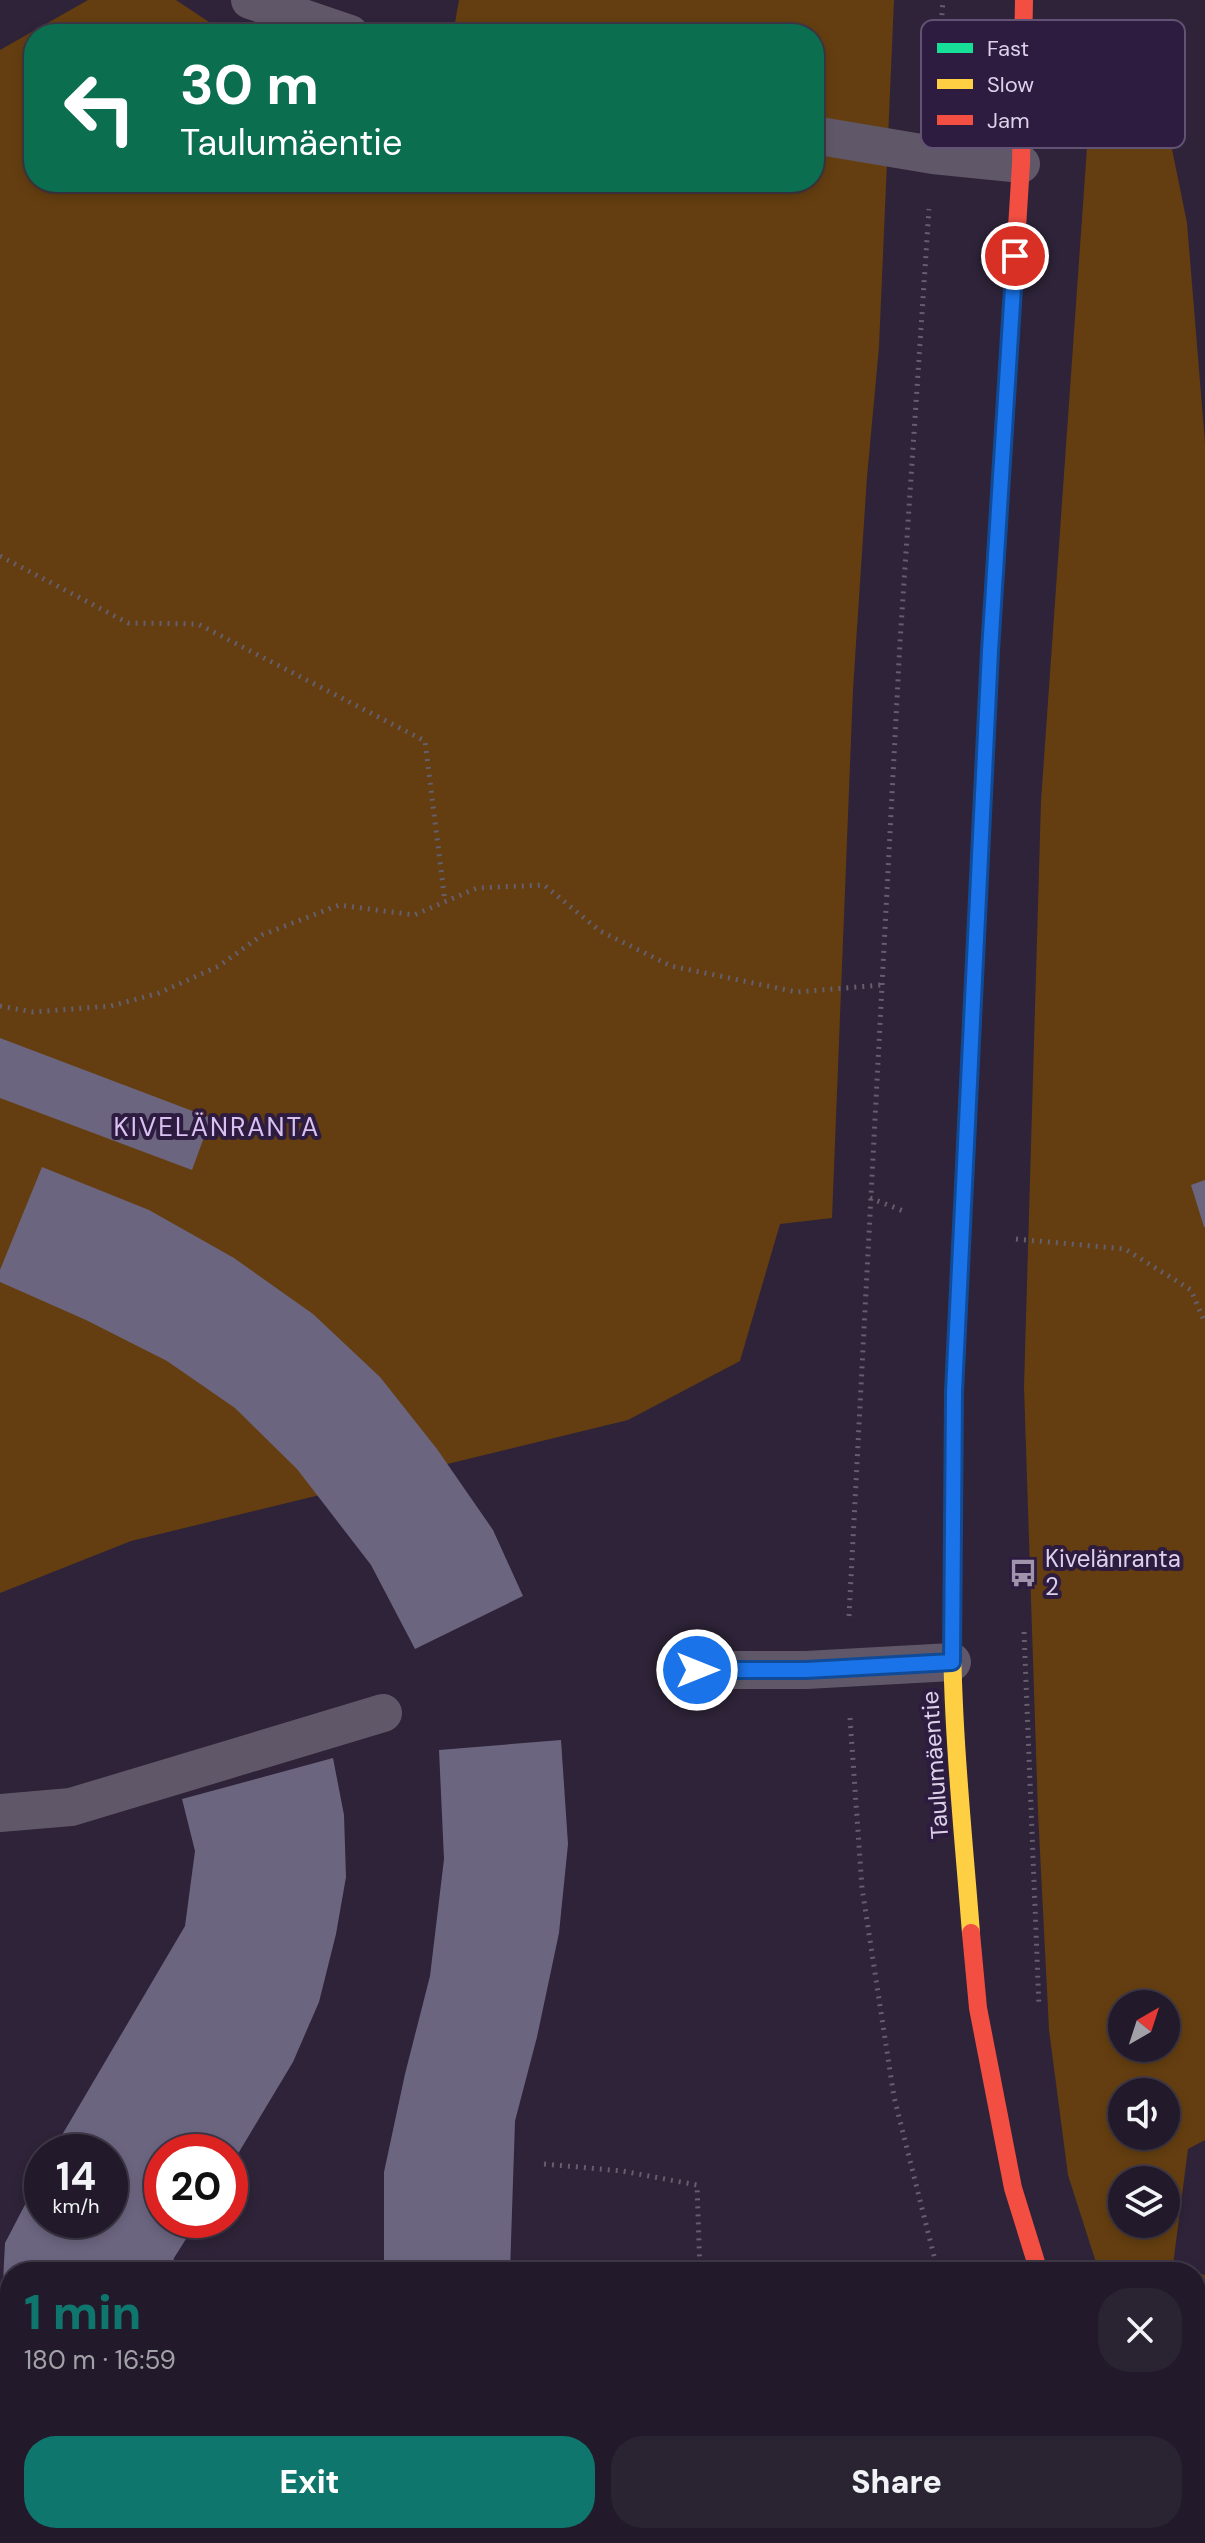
<!DOCTYPE html>
<html lang="en">
<head>
<meta charset="utf-8">
<style>
  :root { --surface:#221a2a; --page:#2a2332; --text:#f1f3f6; --muted:#a2a1a8; --line:#3f3847; --accent:#0f766e }
  body { margin:0; font-family:"DM Sans",sans-serif; background:var(--page); color:var(--text); height:100vh; display:flex; flex-direction:column; font-size:30px; white-space:nowrap }
  * { box-sizing:border-box; margin:0 }
  p { font-size:26px; color:var(--muted) }
  .icon { flex:none; width:44px; height:44px; fill:none; stroke:currentColor; stroke-width:2; stroke-linecap:round; stroke-linejoin:round }
  .map { position:relative; flex:1; overflow:hidden }
  .panel { position:absolute; left:0px; top:2262px; width:1206px; height:282px; display:flex; flex-direction:column; background:var(--surface); border-radius:32px 32px 0 0; box-shadow:0 4px 12px #0003,0 0 0 2px var(--line) }
  .panel>* { flex:none }
  .top-card { position:absolute; left:24px; top:24px; width:800px; height:168px; border-radius:32px; box-shadow:0 4px 12px #0003,0 0 0 2px var(--line); background:#0b6e4f; color:#fff; overflow:hidden }
  .needle { width:52px; rotate:39deg }
  .controls { position:absolute; left:1108px; top:1990px; display:grid; gap:16px }
  .controls a { display:grid; place-items:center; width:72px; height:72px; border-radius:50%; background:var(--surface); box-shadow:0 4px 12px #0003,0 0 0 2px var(--line); font-size:40px }
  .speed { position:absolute; left:24px; top:2134px; display:flex; gap:16px; font-size:40px; font-weight:700; text-align:center }
  .speed>* { display:grid; place-content:center; width:104px; height:104px; border-radius:50%; background:var(--surface); box-shadow:0 4px 12px #0003,0 0 0 2px var(--line); line-height:1 }
  .speed small { font-size:20px; font-weight:400 }
  .speed .limit { border:12px solid #d22; background:#fff; color:#111 }
  .pin { position:absolute; display:grid; place-items:center; width:68px; height:68px; color:#fff; margin:-34px; border:4px solid #fff; border-radius:50%; box-shadow:0 2px 8px #0007 }
  .me { position:absolute; width:88px; margin:-44px; rotate:90deg; stroke-linejoin:round; filter:drop-shadow(0 0 6px #0008) }
  .turn { display:flex; align-items:center; gap:28px; height:168px; padding:0 24px; font-size:36px }
  .turn .icon { width:104px; height:104px; stroke-width:2.5 }
  .turn b { display:block; font-size:56px; line-height:68px }
  .round { display:grid; place-items:center; flex:none; width:84px; height:84px; border-radius:32px; background:var(--page) }
  .overview { display:flex; align-items:center; justify-content:space-between; height:136px; padding:0 24px }
  h1 { font-size:48px; font-weight:800; line-height:60px; color:var(--accent) }
  .cta { display:flex; gap:16px; margin-top:auto; padding:16px 24px }
  .cta a { flex:1; height:92px; border-radius:32px; background:var(--accent); color:#fff; font-size:32px; font-weight:800; line-height:92px; text-align:center }
  .cta a+a { background:var(--page); color:var(--text) }
  .map>svg:first-child { display:block }
  .green { fill:#643e10; fill-rule:evenodd }
  .building { fill:#6c6580 }
  .lines { fill:none; stroke-linecap:round; stroke-linejoin:round }
  .path { stroke:#655e6d; stroke-width:5; stroke-dasharray:2 6; stroke-linecap:butt }
  .lane { stroke:#605868; stroke-width:38 }
  .street { stroke:#605868; stroke-width:44 }
  .fast { stroke:#16e098; stroke-width:18 }
  .slow { stroke:#ffcf43; stroke-width:18 }
  .jam { stroke:#f24e42; stroke-width:18 }
  .route-casing { stroke:#114b97; stroke-width:20 }
  .route { stroke:#1a73e8; stroke-width:14 }
  .labels { text-anchor:middle; stroke-width:8; stroke-linejoin:round; paint-order:stroke }
  .poi-label { font-size:24px; fill:#dcd1e9; stroke:#2e1b40; text-anchor:start }
  .street-label { font-size:24px; fill:#dcd1e9; stroke:#2e1b40 }
  .neighbourhood-label { font-size:26px; letter-spacing:2px; fill:#d9c2f1; stroke:#2e1b40 }
  .key { fill:#2e1b40; stroke:#625273; stroke-width:2 }
  .key-label { font-size:22px; fill:#dcd1e9 }
</style>
</head>
<body>
<div class="map">
<svg width="1205" height="2543" viewBox="0 0 1205 2543">
  <rect width="100%" height="100%" fill="#2e2338"/>
  <path class="green" d="M88 0H176L227 34H34V182H814V34H453L459 0H894L879 347 867 477 853 689 832 1218 780 1224 740 1361 628 1420 131 1541 0 1593V50Z
    M1161 95 1187 223 1205 443V2140L1188 2149 1173 2265 1205 2275V2378L1197 2381 1196 2272H1099L1068 2175 1049 2030 1038 1812 1024 1387 1041 801 1089 119ZM1122 2004H1166V2048H1122ZM1122 2092H1166V2136H1122ZM1122 2180H1166V2224H1122Z"/>
  <path class="building" d="M0 1038 211 1118 192 1170 0 1098Z
    M42 1167 149 1210 234 1258 313 1314 380 1377 437 1449 493 1530 523 1596 415 1649 371 1565 297 1469 235 1408 167 1361 86 1320 0 1282V1270Z
    M1205 1180V1227H1204L1191 1185Z
    M561 1740 568 1844 559 1933 537 2037 515 2121 510 2272H384V2172L405 2074 430 1976 444 1859 439 1750Z
    M333 1758 344 1815 346 1877 336 1934 319 2002 293 2062 230 2167V2152H162V2220H198L174 2258 171 2272H10L9 2416 5 2401 0 2341 5 2243 42 2172V2220H110V2152H52L185 1926 195 1851 182 1799Z
    M70 2534H254L261 2543H76Z
    M425 2534H550L552 2543H428Z"/>
  <g class="lines">
    <path class="path" d="M936 103 943 0
      M0 556 128 623 198 624 425 741 445 902
      M0 1006 33 1012 111 1006 159 993 219 966 262 935 339 905 414 915 477 888 544 885 600 931 671 966 797 992 881 985
      M870 1198 906 1212
      M1016 1239 1125 1249 1191 1290 1205 1323
      M849 1616 900 642 929 209
      M1024 1632 1039 2007
      M850 1718 862 1888 894 2097 938 2272
      M544 2164 622 2171 697 2185 700 2272
      M1024 2534 1027 2543
      M346 2543 358 2534
      M601 2543 618 2534"/>
    <path class="lane" d="M250 0 350 34
      M814 135 933 155 1021 164
      M697 1670H806L952 1662
      M0 1813 71 1807 383 1713"/>
    <path class="street" d="M1196 2448 1205 2445"/>
    <path class="fast" d="M952 1626 954 1392 981 840"/>
    <path class="slow" d="M981 840 990 651 1013 292
      M952 1626C952 1728 963 1831 971 1933"/>
    <path class="jam" d="M1013 292 1021 164 1024 0
      M971 1933 978 2008 1013 2188 1039 2272
      M1131 2534 1135 2543"/>
  </g>
  <g class="lines">
    <defs>
      <path id="route" d="M697 1670H806L952 1662 954 1392 957 1329 990 651 1015 256"/>
    </defs>
    <use href="#route" class="route-casing"/>
    <use href="#route" class="route"/>
  </g>
  <defs>
    <symbol id="bus-bare" viewBox="-9 -9 18 18"><path d="M-5-6H5V4H4V6H2V4H-2V6H-4V4H-5ZM-3.5-4V0h7V-4ZM-3.5 1.2v1.5H-2V1.2ZM2 1.2v1.5H3.5V1.2Z" fill="#9f94ab" stroke="#2e1b40" stroke-width="2.5" paint-order="stroke"/></symbol>
  </defs>
  <g fill-rule="evenodd">
    <use href="#bus-bare" x="1003" y="1553" width="40" height="40"/>
  </g>
  <g class="labels">
    <g class="poi-label">
      <text x="1045" y="1567">Kivelänranta<tspan x="1045" dy="28">2</tspan></text>
    </g>
    <g class="street-label">
      <text transform="translate(935 1765) rotate(-94)" y="8">Taulumäentie</text>
    </g>
    <g class="neighbourhood-label">
      <text x="217" y="1136">KIVELÄNRANTA</text>
    </g>
  </g>
  <rect x="921" y="20" width="264" height="128" rx="12" class="key"/>
  <rect x="937" y="43" width="36" height="10" fill="#16e098"/>
  <rect x="937" y="79" width="36" height="10" fill="#ffcf43"/>
  <rect x="937" y="115" width="36" height="10" fill="#f24e42"/>
  <g class="key-label">
    <text x="987" y="56">Fast</text>
    <text x="987" y="92">Slow</text>
    <text x="987" y="128">Jam</text>
  </g>
</svg>
<div class="controls">
<a><svg class="needle" viewBox="-14 -14 28 28"><path d="M0-13l5 13h-10z" fill="#e53935"/><path d="M0 13l5-13h-10z" fill="#a2a1a8"/></svg></a>
<a><svg class="icon" aria-label="sound" viewBox="0 0 24 24"><path d="M4 9h4l5-4v14l-5-4H4zM17 9q2 3 0 6"/></svg></a>
<a><svg class="icon" aria-label="layers" viewBox="0 0 24 24"><path d="M12 4l9 5-9 5-9-5zM3 14l9 5 9-5"/></svg></a>
</div>
<div class="speed"><div>14<small>km/h</small></div><div class="limit">20</div></div>
<div class="pin" style="left:1015px;top:256px;background:#d93025"><svg class="icon" aria-label="arrive" viewBox="0 0 24 24"><path d="M6 21V4h12l-3 4 3 4H6"/></svg></div>
<svg class="me" style="left:697px;top:1670px" viewBox="-20 -20 40 40"><circle r="17" fill="#1a73e8" stroke="#fff" stroke-width="3"/><path d="M0-11L8 9 0 5-8 9z" fill="#fff"/></svg>
<div class="top-card">
<div class="turn"><svg class="icon" aria-label="left" viewBox="0 0 24 24"><path d="M17 20v-9H6M10 6l-5 5 5 5"/></svg><div><b>30 m</b>Taulumäentie</div></div>
</div>
<section class="panel">
<div class="overview"><div><h1>1 min</h1><p>180 m · 16:59</p></div><a class="round"><svg class="icon" aria-label="close" viewBox="0 0 24 24"><path d="M6 6l12 12M18 6L6 18"/></svg></a></div>
<div class="cta"><a>Exit</a><a>Share</a></div>
</section>
</div>
</body>
</html>
